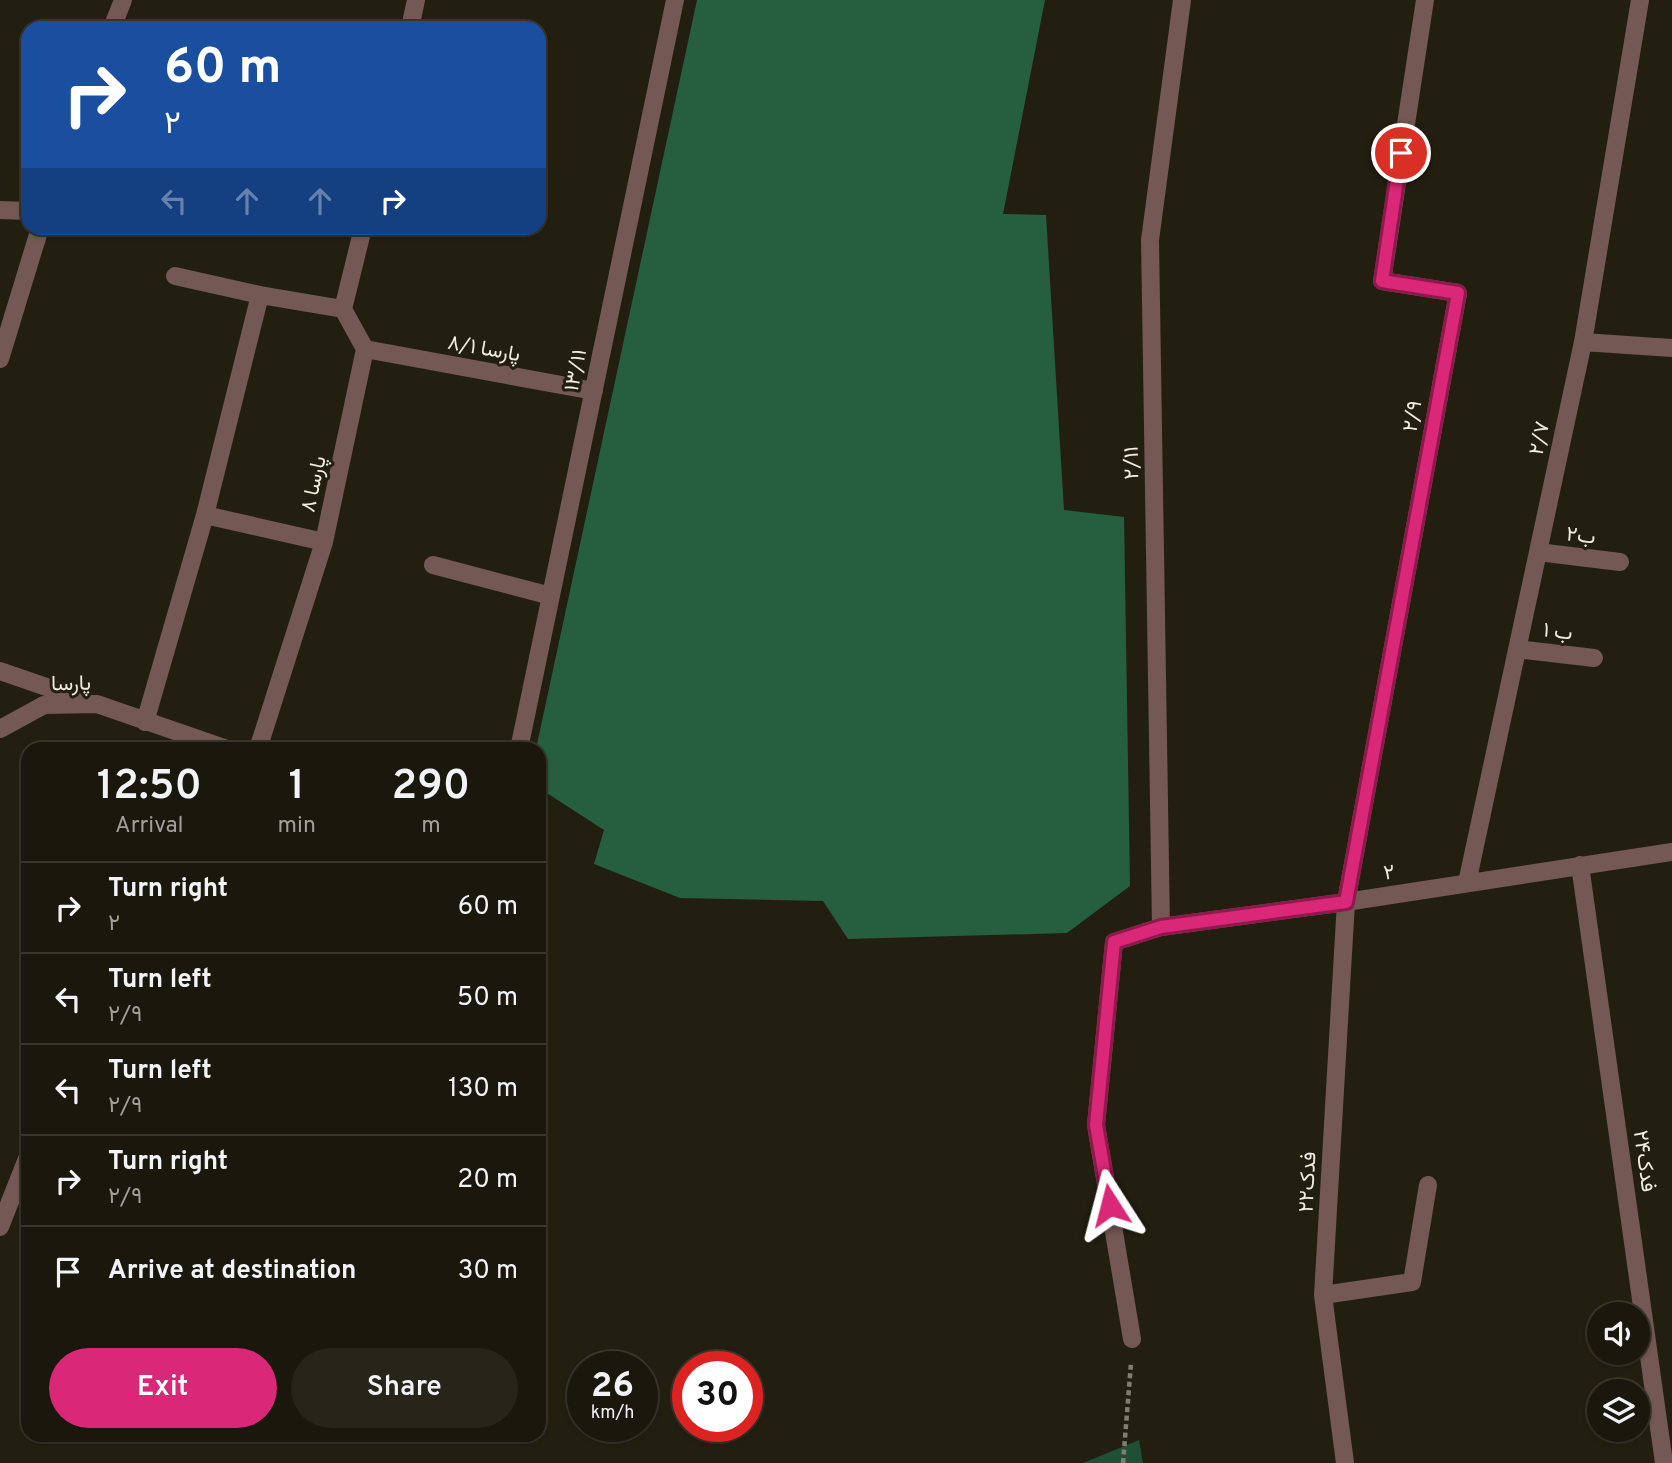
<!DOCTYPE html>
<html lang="en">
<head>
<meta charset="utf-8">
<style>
  :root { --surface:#1a170c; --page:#27241a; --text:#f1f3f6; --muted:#9f9f9d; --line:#38362d; --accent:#db2777 }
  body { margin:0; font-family:Overpass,Vazirmatn,sans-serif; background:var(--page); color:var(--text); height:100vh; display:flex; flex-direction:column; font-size:26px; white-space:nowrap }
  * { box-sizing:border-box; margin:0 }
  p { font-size:23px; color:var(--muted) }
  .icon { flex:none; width:38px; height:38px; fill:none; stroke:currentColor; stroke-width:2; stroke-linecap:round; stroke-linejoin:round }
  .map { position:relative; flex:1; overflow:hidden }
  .details { position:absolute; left:21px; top:742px; width:525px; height:700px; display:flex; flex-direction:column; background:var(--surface); border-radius:21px; box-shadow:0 2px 5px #0004,0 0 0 2px var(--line) }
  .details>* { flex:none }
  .banner { position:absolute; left:21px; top:21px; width:525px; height:214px; border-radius:21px; box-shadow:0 2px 5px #0004,0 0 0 2px var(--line); background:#1a4fa0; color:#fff; overflow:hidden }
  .fabs { position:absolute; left:1587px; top:1302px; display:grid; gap:14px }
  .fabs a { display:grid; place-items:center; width:63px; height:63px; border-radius:50%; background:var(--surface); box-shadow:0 2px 5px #0004,0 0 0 2px var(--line); font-size:35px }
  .speed { position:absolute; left:567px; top:1351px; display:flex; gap:14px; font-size:35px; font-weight:700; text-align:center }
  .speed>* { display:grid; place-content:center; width:91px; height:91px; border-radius:50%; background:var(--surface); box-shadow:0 2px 5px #0004,0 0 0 2px var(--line); line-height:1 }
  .speed small { font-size:18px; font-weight:400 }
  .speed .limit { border:10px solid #d22; background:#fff; color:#111 }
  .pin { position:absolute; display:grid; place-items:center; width:60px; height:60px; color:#fff; margin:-30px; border:4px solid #fff; border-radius:50%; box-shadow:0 2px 7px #0007 }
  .me { position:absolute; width:77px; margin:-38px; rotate:351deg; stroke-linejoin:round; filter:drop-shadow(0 0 5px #0008) }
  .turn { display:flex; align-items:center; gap:24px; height:147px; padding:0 28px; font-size:32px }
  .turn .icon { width:91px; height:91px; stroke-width:2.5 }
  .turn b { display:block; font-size:49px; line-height:60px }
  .lanes { display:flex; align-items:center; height:66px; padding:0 28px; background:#0003; justify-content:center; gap:35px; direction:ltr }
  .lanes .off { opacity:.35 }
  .eta { display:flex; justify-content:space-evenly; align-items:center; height:119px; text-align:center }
  .eta b { font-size:42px; font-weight:600; line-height:49px }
  .button { display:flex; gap:14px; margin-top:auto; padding:14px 28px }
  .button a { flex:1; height:80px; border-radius:42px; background:var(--accent); color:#fff; font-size:28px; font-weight:600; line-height:80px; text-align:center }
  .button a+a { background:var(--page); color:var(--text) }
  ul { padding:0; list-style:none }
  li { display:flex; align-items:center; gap:21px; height:91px; padding:0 28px; border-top:2px solid var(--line) }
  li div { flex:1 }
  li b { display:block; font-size:26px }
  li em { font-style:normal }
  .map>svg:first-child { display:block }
  .green { fill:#1f4f34 }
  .forest { fill:#255f3f }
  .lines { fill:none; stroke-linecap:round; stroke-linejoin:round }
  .path { stroke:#817e71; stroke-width:4.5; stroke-dasharray:5 3.5; stroke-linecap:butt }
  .minor { stroke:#735853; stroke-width:18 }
  .route-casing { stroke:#8e194d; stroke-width:18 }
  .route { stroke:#db2777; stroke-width:12 }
  .labels { text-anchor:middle; stroke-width:6; stroke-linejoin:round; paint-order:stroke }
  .street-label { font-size:21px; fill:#efece2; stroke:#231f10 }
</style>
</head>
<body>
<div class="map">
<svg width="1672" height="1463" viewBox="0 0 1672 1463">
  <rect width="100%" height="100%" fill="#231f10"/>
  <path class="green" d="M1139 1440 1143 1463H1083Z"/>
  <path class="forest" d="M697 0H1045L1003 214 1046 215 1064 510 1124 517 1130 886 1067 933 848 939 823 901 680 898 594 864 604 830 539 788V749H536Z"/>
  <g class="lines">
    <path class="path" d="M1123 1463 1131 1363"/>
    <path class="minor" d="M112 28 123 0
      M410 28 416 0
      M0 210 28 211
      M175 276 260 295 343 309
      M1583 342 1672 348
      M365 349 594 391
      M0 359 40 228
      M205 515 324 542
      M1538 552 1620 562
      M433 565 551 596
      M1517 649 1594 658
      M0 671 84 700
      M145 722 205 515 260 295
      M0 729 44 705 97 704 227 749
      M258 749 324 542 365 349 343 309 363 228
      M519 749 675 0
      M1580 865 1664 1463
      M1467 883 1583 342 1640 0
      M1161 927 1150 240 1182 0
      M0 1227 28 1156
      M1323 1295 1412 1282 1428 1185
      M1132 1339 1096 1125 1114 942 1161 927 1346 902 1672 852
      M1345 1463 1323 1295 1346 902 1458 293 1382 281 1425 0"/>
  </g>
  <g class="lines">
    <defs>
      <path id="route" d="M1110 1205 1096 1125 1114 942 1161 927 1346 902 1458 293 1382 281 1401 153"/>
    </defs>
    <use href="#route" class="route-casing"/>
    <use href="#route" class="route"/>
  </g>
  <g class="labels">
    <g class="street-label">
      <text transform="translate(484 348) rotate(10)" y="7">۸/۱ پارسا</text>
      <text transform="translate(575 370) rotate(-78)" y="7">۱۳/۱۱</text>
      <text transform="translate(1412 416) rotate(-80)" y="7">۲/۹</text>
      <text transform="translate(1539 438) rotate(-78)" y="7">۲/۷</text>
      <text transform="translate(1131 463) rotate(-91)" y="7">۲/۱۱</text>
      <text transform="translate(313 484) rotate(-78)" y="7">۸ پارسا</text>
      <text transform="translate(1581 535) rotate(7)" y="7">۲ب</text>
      <text transform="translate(1558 631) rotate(7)" y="7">۱ ب</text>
      <text transform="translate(71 683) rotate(-1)" y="7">پارسا</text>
      <text transform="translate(1389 872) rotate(-9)" y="7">۲</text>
      <text transform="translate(1645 1161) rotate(82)" y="7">فدک۲۴</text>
      <text transform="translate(1307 1182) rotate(-87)" y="7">فدک۲۲</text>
    </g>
  </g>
</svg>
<div class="fabs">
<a><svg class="icon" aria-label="sound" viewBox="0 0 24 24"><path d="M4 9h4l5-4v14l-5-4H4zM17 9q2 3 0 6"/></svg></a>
<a><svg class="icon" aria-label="layers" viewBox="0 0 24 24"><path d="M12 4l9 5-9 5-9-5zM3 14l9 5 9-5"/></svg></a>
</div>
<div class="speed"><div>26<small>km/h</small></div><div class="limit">30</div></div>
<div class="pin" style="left:1401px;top:153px;background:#d93025"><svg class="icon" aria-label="arrive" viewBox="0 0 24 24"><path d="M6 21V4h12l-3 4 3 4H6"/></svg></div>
<svg class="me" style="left:1110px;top:1205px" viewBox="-20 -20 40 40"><path d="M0-17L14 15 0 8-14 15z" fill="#db2777" stroke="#fff" stroke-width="4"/></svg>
<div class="banner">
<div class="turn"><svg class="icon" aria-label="right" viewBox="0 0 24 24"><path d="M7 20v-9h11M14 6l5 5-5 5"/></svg><div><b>60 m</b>۲</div></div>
<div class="lanes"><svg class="icon off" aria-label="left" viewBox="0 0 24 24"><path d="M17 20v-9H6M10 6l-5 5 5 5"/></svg><svg class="icon off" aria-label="ahead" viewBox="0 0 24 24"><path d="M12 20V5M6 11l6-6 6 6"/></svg><svg class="icon off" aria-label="ahead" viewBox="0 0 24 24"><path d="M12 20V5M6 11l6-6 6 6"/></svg><svg class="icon" aria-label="right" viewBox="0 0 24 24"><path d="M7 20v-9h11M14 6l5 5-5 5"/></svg></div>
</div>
<section class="details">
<div class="eta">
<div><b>12:50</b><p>Arrival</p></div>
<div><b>1</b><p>min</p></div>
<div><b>290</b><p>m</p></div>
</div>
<ul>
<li><svg class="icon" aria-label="right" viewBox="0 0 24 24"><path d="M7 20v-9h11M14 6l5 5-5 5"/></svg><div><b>Turn right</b><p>۲</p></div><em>60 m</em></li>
<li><svg class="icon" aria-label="left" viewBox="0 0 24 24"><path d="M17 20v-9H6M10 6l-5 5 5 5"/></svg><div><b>Turn left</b><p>۲/۹</p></div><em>50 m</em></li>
<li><svg class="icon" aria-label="left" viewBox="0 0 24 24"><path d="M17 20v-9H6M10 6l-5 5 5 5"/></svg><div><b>Turn left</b><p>۲/۹</p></div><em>130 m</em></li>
<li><svg class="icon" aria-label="right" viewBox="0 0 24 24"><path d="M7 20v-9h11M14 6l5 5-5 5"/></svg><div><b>Turn right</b><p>۲/۹</p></div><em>20 m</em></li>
<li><svg class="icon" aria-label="arrive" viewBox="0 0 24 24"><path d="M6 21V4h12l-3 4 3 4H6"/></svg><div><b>Arrive at destination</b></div><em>30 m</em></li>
</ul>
<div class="button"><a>Exit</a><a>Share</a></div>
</section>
</div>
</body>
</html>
